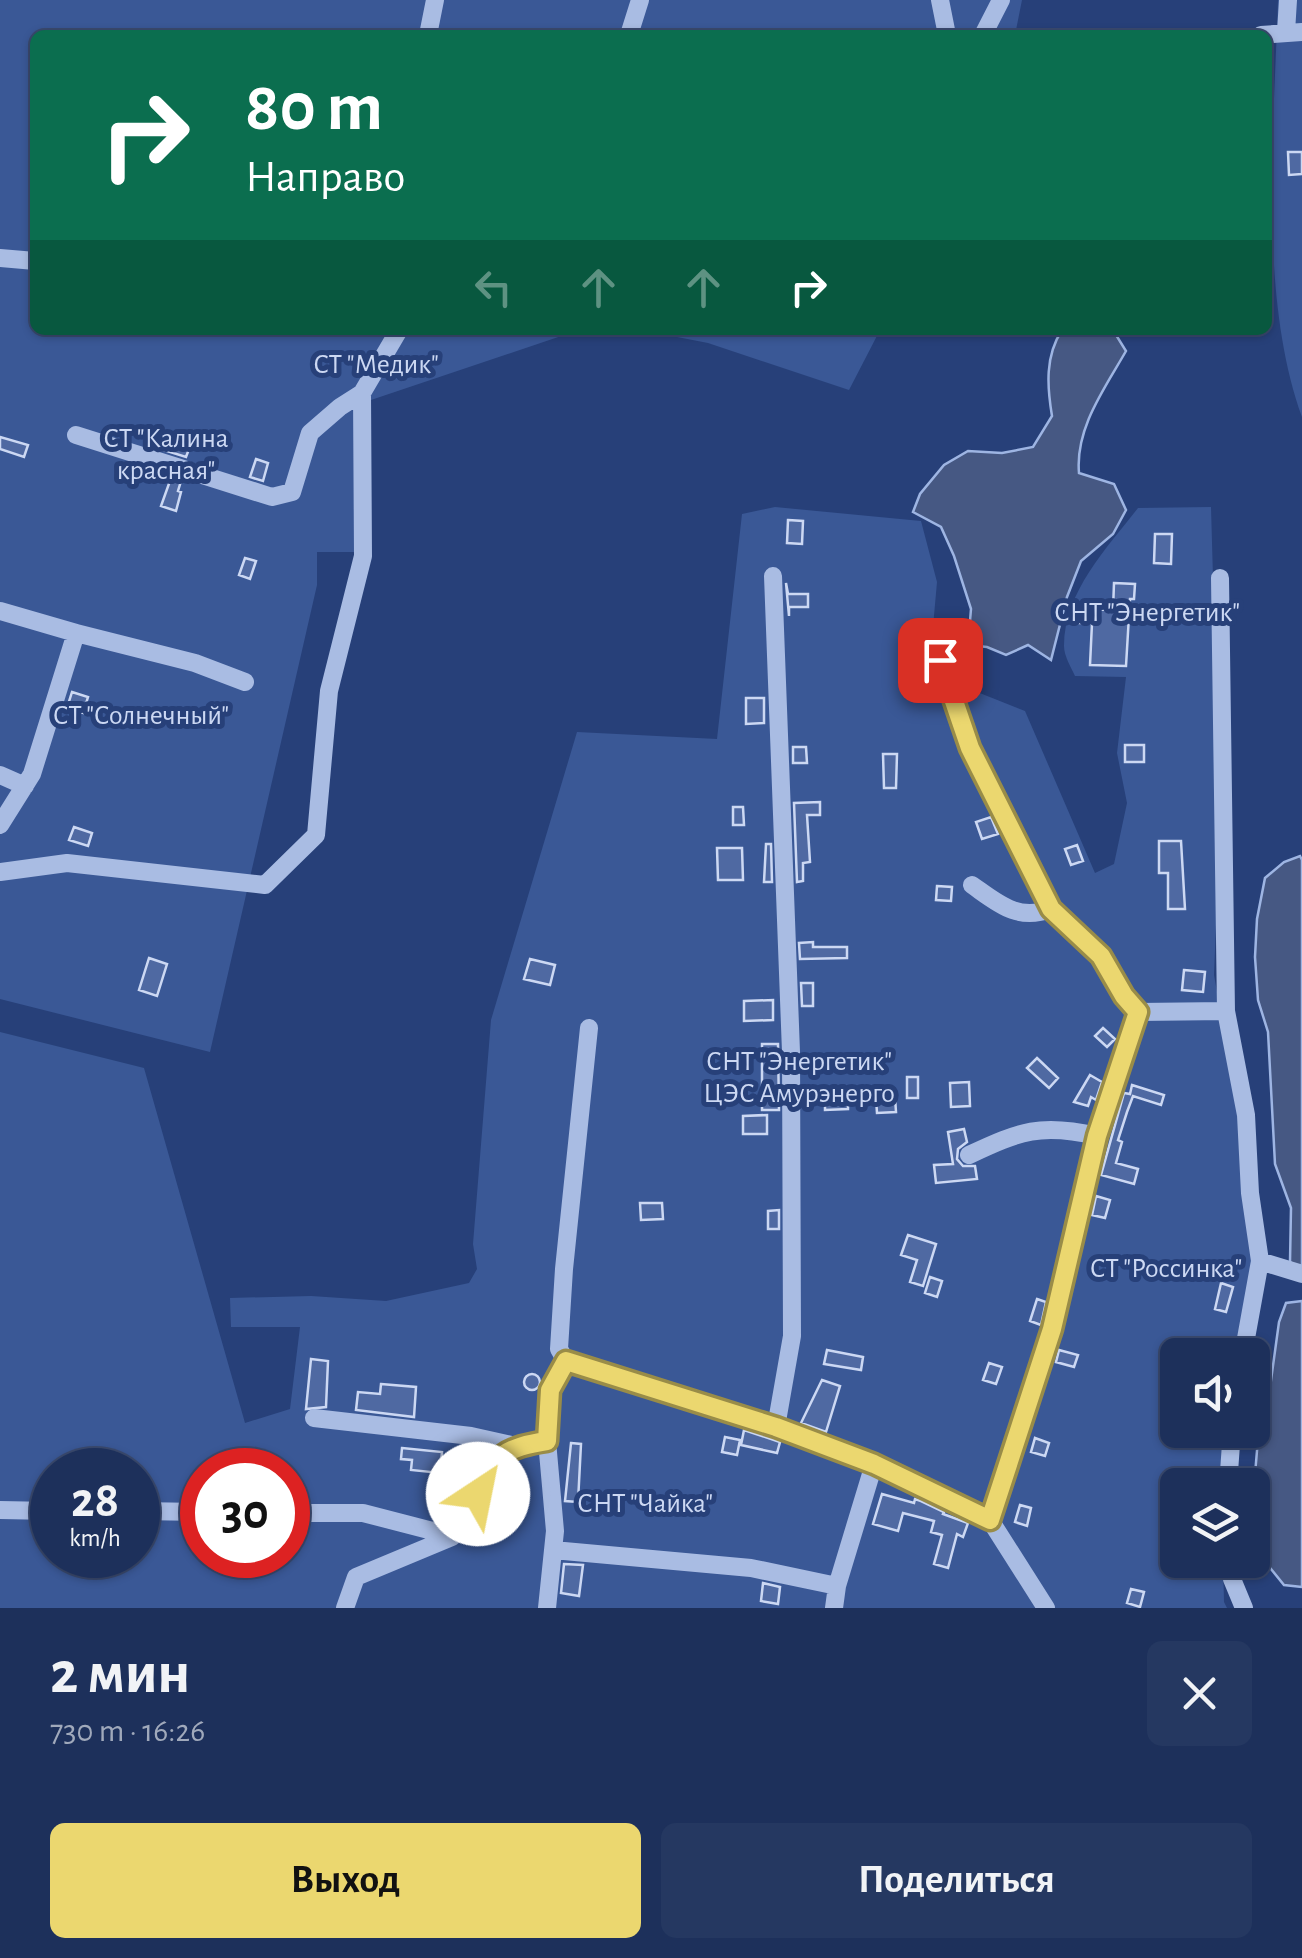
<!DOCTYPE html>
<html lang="ru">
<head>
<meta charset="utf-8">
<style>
  :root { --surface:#1d305b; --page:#253861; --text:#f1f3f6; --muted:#a0a9bb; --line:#3b4b71; --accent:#ebd76f }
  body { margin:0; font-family:"Alegreya Sans",sans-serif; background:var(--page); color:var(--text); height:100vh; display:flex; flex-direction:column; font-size:38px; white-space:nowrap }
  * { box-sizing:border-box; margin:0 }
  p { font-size:32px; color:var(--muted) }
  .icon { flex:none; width:55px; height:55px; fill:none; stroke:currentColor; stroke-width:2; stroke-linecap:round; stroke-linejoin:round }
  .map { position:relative; height:1608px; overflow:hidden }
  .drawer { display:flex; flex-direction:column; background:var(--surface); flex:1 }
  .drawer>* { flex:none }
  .banner { position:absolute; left:30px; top:30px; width:1242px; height:305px; border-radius:15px; box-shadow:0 2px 8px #0004,0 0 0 2px var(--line); background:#0b6e4f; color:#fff; overflow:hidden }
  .controls { position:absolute; left:1160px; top:1338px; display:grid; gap:20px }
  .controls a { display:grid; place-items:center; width:110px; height:110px; border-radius:15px; background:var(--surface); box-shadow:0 2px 8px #0004,0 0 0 2px var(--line); font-size:50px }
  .speed { position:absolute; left:30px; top:1448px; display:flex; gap:20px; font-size:50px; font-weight:700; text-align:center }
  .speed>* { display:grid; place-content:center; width:130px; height:130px; border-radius:50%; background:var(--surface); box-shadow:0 2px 8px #0004,0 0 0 2px var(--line); line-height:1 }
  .speed small { font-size:25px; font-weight:400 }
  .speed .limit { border:15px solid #d22; background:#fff; color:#111 }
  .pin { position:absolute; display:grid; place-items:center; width:85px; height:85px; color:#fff; margin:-42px; border-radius:20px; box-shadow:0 5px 15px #0006 }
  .me { position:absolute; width:110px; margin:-55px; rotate:34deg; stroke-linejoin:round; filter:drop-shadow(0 0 8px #0008) }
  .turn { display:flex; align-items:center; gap:35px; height:210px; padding:0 50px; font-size:45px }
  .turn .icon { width:130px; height:130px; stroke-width:2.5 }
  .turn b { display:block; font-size:70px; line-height:85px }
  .lanes { display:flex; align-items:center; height:95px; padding:0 50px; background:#0003; justify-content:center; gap:50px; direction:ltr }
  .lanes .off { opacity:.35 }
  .round { display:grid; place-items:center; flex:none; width:105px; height:105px; border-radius:15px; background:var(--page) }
  .overview { display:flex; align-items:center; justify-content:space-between; height:170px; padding:0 50px }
  h1 { font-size:60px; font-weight:600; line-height:75px }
  .cta { display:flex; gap:20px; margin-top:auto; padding:20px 50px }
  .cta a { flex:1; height:115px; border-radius:15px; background:var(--accent); color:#111; font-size:40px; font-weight:600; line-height:115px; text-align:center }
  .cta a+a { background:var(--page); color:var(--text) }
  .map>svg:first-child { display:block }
  .green { fill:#3a5896; fill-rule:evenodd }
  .water { fill:#465883; stroke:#9eb5e3; stroke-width:2.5 }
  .building { fill:#4f69a2; stroke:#ccd8f3; stroke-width:2.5 }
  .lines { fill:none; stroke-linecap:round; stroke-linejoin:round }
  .minor { stroke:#a9bce3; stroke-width:18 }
  .route-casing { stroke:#998c48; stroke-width:25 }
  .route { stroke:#ebd76f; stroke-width:18 }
  .labels { text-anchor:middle; stroke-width:10; stroke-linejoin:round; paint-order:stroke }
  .park-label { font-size:28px; fill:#ccd8f3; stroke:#274079 }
</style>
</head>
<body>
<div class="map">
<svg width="1302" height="1608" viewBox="0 0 1302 1608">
  <rect width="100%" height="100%" fill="#274079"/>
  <path class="green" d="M0 0H1022L1015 35H35V330H579L371 400 369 552H317V585L210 1052 0 999Z
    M1278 0H1302V417C1258 295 1274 129 1278 0Z
    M641 330H880L849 390 708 343Z
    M775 507 921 521 937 582 932 638 942 678 1025 711 1095 873 1114 864 1127 803 1117 753 1126 677 1075 676C1071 667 1064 656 1064 646 1064 592 1107 548 1138 508L1211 507 1220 826 1214 975 1239 1113 1255 1253 1237 1355H1178V1430H1228L1226 1481 1239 1480V1485H1178V1560H1223L1224 1602 1227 1608H0V1032L144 1068 245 1423 290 1409 300 1327H231L230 1298 311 1296 386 1301 469 1283 477 1269 473 1244 491 1020 577 732 717 739 742 514ZM52 1470H138V1555H52ZM202 1470H288V1555H202Z"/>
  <path class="water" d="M1062 330H1113L1126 351C1105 388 1075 428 1079 473L1114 484 1126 510 1113 534 1081 561 1067 597 1051 660 1028 645 1006 655 987 647 968 645 971 609 954 556 941 527 913 512 920 494 944 465 968 451 1002 453 1033 447 1052 416C1047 386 1045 356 1062 330Z
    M1300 856 1302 860V1269L1290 1262 1291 1208 1275 1164 1268 1032 1258 1000 1255 957 1257 919 1265 878 1284 862Z
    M1302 1301V1587L1284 1585 1258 1553 1263 1528 1253 1498 1258 1439 1268 1402 1279 1322 1286 1303Z"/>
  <path class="building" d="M1288 152H1302V174L1289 175Z
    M161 435 172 439 171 444 189 449 186 457 157 448Z
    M0 437 28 445 24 457 0 449Z
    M256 459 268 463 263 481 250 477Z
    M171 478 181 481 178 491 181 492 176 511 161 506Z
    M788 520 803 521 802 544 787 543Z
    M1155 534H1172L1171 564 1154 563Z
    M245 558 256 561 250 579 239 575Z
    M786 583 788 594H808V607H789V616Z
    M1114 583 1135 584 1134 599H1130L1126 666 1090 665 1092 623H1075L1076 609 1113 610Z
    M72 692 88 697 83 713 67 708Z
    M746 698H764V723L746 724Z
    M1125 745H1144V762H1125Z
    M793 747H806L807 763H793Z
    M883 754H897L896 788H884Z
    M820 802V815H807L810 862 803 863V881L797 882 794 803Z
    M733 807H743L744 825H733Z
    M991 817 998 834 982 839 976 822Z
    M74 827 92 833 88 846 69 840Z
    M1159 841H1181L1185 909H1168V873H1159Z
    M766 844H771L772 882H764Z
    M1077 845 1083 861 1071 865 1065 849Z
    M717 848H742L743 880H718Z
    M937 886 952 887 951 901 936 900Z
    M813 942V947H847V958L800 959 799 943Z
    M149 958 167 964 157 996 139 990Z
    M530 959 555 965 550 985 524 979Z
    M1184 970 1205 972 1203 992 1182 990Z
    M801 983H813V1006H802Z
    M773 1000V1020L744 1021V1001Z
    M1103 1028 1115 1039 1107 1047 1095 1036Z
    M762 1044H778L779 1110H762Z
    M1037 1058 1058 1078 1049 1088 1027 1068Z
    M1090 1075 1102 1082 1096 1100 1091 1097 1088 1106 1074 1102Z
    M907 1077H918V1098H907Z
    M969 1082 970 1106 951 1107 950 1083Z
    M1132 1085 1164 1095 1161 1105 1133 1096 1127 1112 1118 1140 1122 1142 1116 1163 1138 1169 1134 1184 1101 1175 1124 1093 1130 1094Z
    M848 1095V1109L825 1110V1096Z
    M895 1097 896 1112 877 1113 876 1098Z
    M767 1115V1134H743V1116Z
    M964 1129 967 1142 958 1149 957 1159 963 1166H975L977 1179 936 1183 934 1165 953 1164 948 1132Z
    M1096 1196 1110 1200 1105 1218 1092 1215Z
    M640 1203H662L663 1219 641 1220Z
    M779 1210V1229H768V1211Z
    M908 1235 936 1244 923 1286 910 1282 917 1260 901 1255Z
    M930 1277 942 1281 937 1297 925 1293Z
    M1221 1283 1233 1287 1226 1312 1215 1309Z
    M1037 1299 1046 1302 1041 1325 1030 1321Z
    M1169 1342 1204 1352 1203 1355H1178V1362L1164 1358Z
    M827 1350 863 1357 861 1370 824 1364Z
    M1059 1350 1078 1355 1074 1367 1056 1362Z
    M311 1359 328 1361 326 1407 306 1409Z
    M989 1363 1002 1367 996 1384 983 1380Z
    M524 1382a8 8 0 1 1 16 0a8 8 0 1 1-16 0Z
    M822 1380 840 1386 826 1432 801 1423Z
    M381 1384 416 1387 414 1417 356 1410 358 1392 380 1394Z
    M744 1430 780 1442 777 1453 741 1445Z
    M725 1437 740 1440 737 1455 722 1452Z
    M1035 1438 1049 1443 1045 1456 1031 1452Z
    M571 1443 581 1444 578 1502 565 1501Z
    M402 1448 442 1452 440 1473 411 1470 412 1460 401 1459Z
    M882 1494 914 1503 915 1499 921 1501 944 1512 943 1514 968 1523 963 1537 957 1534 948 1568 934 1564 942 1535 931 1532 934 1521 903 1513 898 1531 873 1524Z
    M1020 1505 1031 1508 1027 1526 1015 1522Z
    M564 1564 583 1565 579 1596 561 1593Z
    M763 1583 780 1587 778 1604 761 1601Z
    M1131 1589 1144 1592 1140 1607 1127 1603Z"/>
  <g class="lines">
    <path class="minor" d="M940 0 947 35
      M1286 32 1288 0
      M428 35 435 0
      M629 35 640 0
      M983 35 1001 0
      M1261 35 1302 32
      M0 258 35 261
      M76 435 272 497 292 492 310 433 340 407 362 393
      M773 576 791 1052 792 1336 776 1427
      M1220 578 1226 1011 1246 1115 1250 1193 1260 1261 1302 1274
      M0 611 76 633 32 774 0 825
      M76 633 195 663 245 682
      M940 660 970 748 1051 909 1101 956 1124 996 1138 1012
      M0 775 25 786
      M0 872 67 863 265 885 316 835 329 691 363 556 362 393 399 330
      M972 885C999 904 1017 921 1051 909
      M589 1028 564 1269 559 1349 566 1361 776 1427 874 1464 990 1520 1046 1608
      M969 1155C1020 1131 1041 1123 1097 1136
      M1243 1355 1260 1261
      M314 1418 471 1436 516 1446 547 1441
      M1229 1472 1232 1430
      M0 1510 52 1511
      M138 1511 202 1512
      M288 1513H363L452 1536
      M990 1520 1053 1329 1097 1136 1138 1012 1226 1011
      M553 1550 751 1568 837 1586
      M1230 1560 1232 1579 1244 1608
      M345 1608 356 1577 452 1537 469 1521 488 1467 516 1446
      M547 1608 555 1531 547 1441 550 1390 566 1361
      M834 1608 837 1586 874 1464"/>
  </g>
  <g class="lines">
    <defs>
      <path id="route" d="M478 1494C492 1455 507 1447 547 1441L550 1390 566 1361 776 1427 874 1464 990 1520 1052 1329 1097 1136 1138 1012 1124 996 1101 956 1051 909 970 748 940 660"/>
    </defs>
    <use href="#route" class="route-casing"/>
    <use href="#route" class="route"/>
  </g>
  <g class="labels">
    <g class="park-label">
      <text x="376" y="373">СТ "Медик"</text>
      <text x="166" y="447">СТ "Калина<tspan x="166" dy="32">красная"</tspan></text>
      <text x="1147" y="621">СНТ "Энергетик"</text>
      <text x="141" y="724">СТ "Солнечный"</text>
      <text x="799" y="1070">СНТ "Энергетик"<tspan x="799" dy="32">ЦЭС Амурэнерго</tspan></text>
      <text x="1166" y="1277">СТ "Россинка"</text>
      <text x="645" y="1512">СНТ "Чайка"</text>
    </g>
  </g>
</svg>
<div class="controls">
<a><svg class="icon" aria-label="sound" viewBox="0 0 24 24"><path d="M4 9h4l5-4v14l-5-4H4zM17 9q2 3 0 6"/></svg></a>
<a><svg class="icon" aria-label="layers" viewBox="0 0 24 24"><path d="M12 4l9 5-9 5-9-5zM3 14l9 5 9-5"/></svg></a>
</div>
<div class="speed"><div>28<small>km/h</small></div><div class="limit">30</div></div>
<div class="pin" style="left:940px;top:660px;background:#d93025"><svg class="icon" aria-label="arrive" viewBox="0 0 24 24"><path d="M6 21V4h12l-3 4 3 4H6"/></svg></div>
<svg class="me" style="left:478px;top:1494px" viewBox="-20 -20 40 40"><circle r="19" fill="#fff"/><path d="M0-13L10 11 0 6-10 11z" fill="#ebd76f"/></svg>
<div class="banner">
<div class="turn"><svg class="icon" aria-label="right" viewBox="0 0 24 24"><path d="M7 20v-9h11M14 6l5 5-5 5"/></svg><div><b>80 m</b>Направо</div></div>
<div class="lanes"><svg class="icon off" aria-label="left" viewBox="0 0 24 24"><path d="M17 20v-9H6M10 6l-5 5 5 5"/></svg><svg class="icon off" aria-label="ahead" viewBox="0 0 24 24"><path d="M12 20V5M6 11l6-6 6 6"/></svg><svg class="icon off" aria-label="ahead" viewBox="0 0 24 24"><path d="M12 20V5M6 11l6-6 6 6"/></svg><svg class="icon" aria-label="right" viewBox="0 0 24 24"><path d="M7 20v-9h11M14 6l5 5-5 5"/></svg></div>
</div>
</div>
<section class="drawer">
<div class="overview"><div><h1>2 мин</h1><p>730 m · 16:26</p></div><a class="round"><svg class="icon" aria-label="close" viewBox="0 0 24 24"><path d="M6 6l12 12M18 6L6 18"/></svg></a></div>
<div class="cta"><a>Выход</a><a>Поделиться</a></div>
</section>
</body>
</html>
